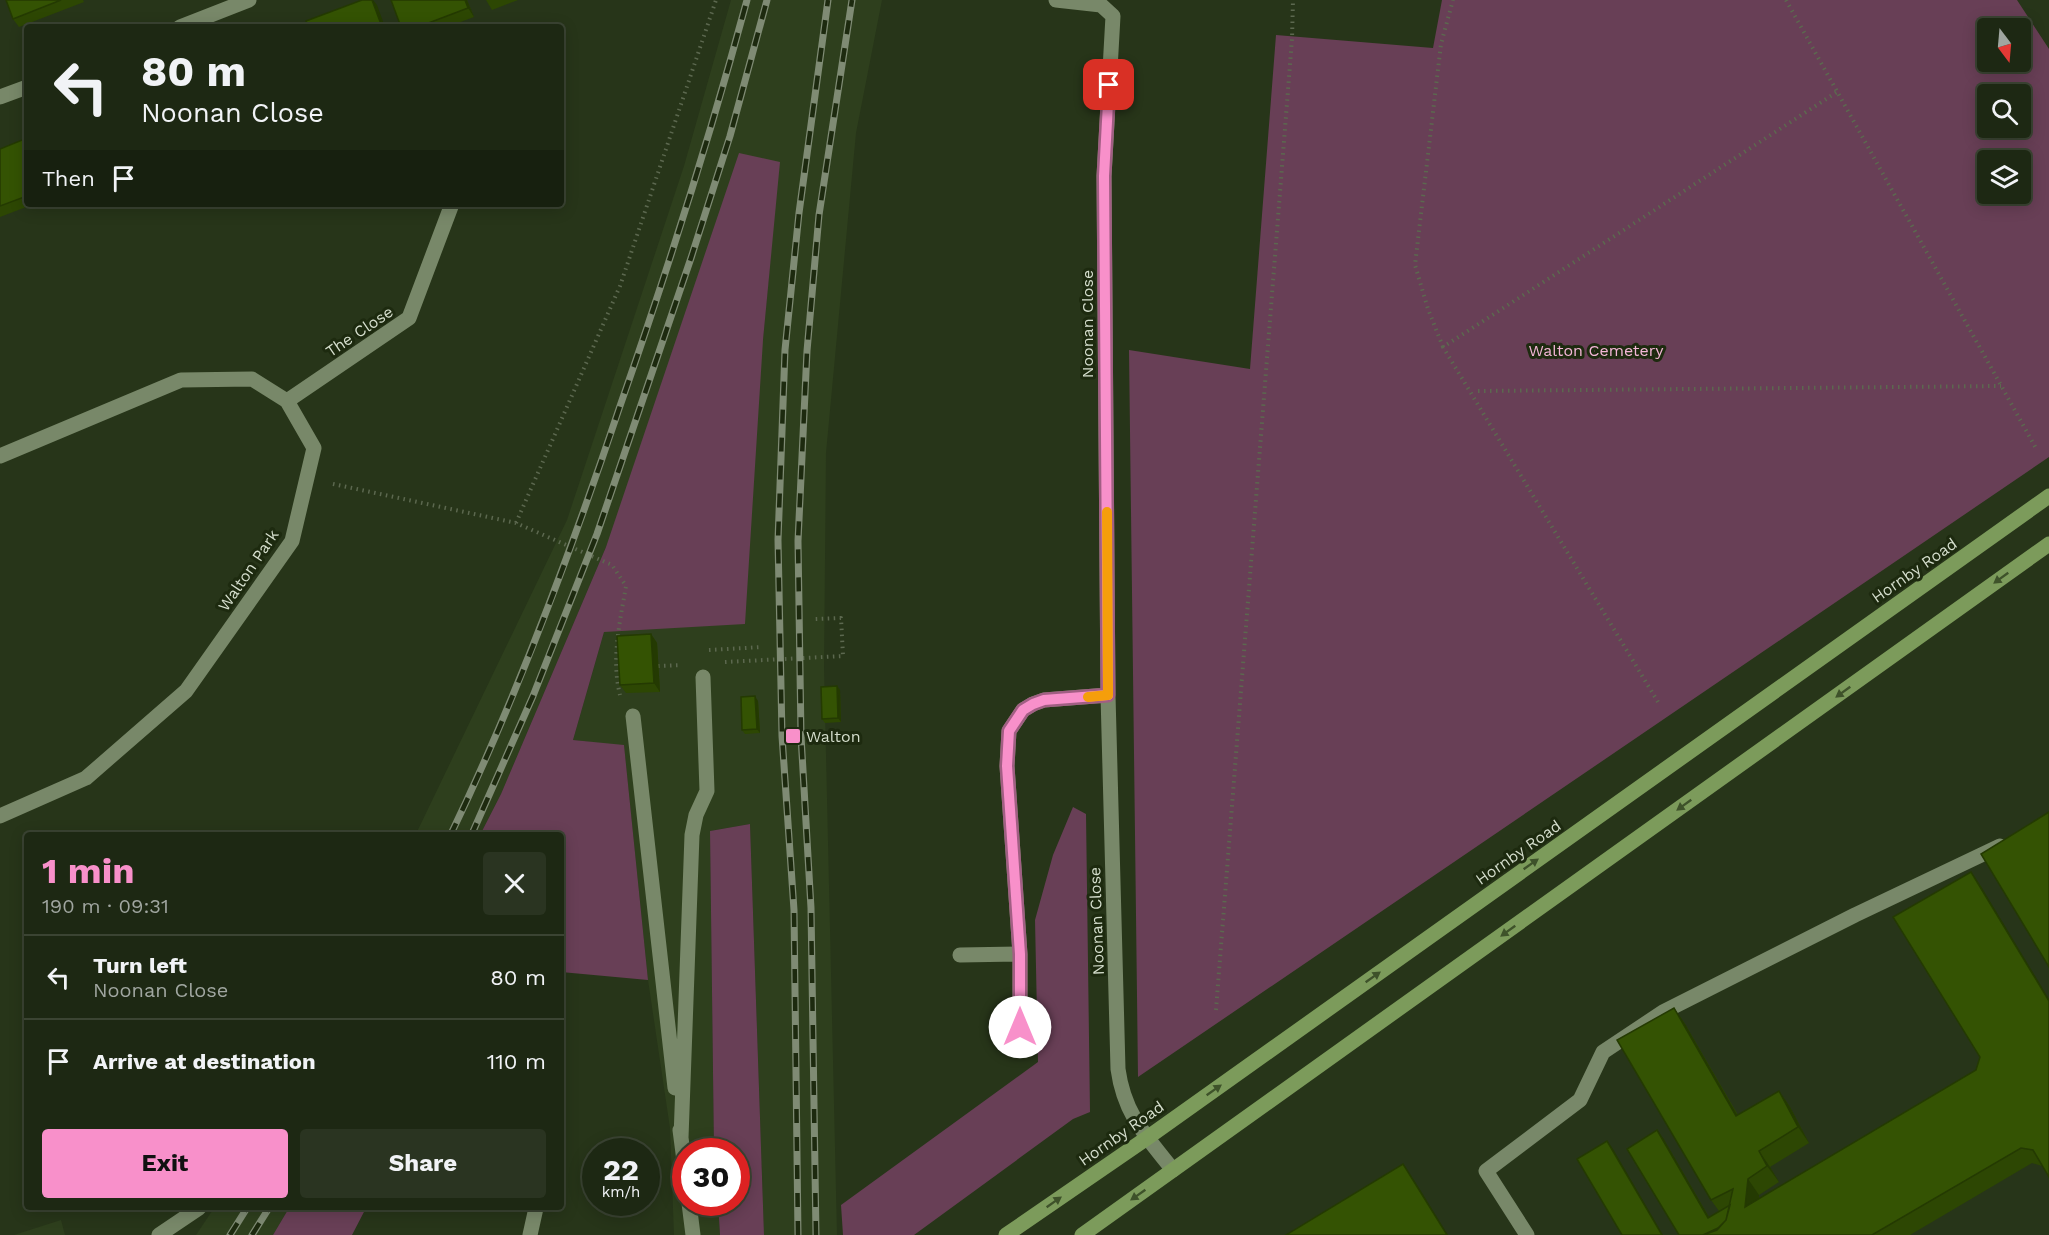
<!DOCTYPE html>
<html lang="en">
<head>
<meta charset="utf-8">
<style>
  :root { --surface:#1d2813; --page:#2a3421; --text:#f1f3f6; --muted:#a0a6a0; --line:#3b4433; --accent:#f890ca }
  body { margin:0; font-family:"Work Sans",sans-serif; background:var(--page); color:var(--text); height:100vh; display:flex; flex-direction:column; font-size:22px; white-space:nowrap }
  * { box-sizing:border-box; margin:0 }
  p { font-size:20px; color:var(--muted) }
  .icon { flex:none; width:33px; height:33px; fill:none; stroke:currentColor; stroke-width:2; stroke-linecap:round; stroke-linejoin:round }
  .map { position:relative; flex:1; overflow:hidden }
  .drawer { position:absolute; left:24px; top:832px; width:540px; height:378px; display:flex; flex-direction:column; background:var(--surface); border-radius:6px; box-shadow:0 3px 15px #0003,0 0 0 2px var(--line) }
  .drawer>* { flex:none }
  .top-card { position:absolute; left:24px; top:24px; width:540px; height:183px; border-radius:6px; box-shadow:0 3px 15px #0003,0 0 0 2px var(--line); background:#1d2813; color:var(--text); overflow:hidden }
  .needle { width:39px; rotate:164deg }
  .fabs { position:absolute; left:1977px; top:18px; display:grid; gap:12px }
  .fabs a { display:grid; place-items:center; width:54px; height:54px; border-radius:6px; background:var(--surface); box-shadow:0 3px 15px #0003,0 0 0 2px var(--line); font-size:30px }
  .speed { position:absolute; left:582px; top:1138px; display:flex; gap:12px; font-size:30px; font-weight:700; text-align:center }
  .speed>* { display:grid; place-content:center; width:78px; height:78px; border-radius:50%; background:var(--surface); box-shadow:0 3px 15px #0003,0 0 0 2px var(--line); line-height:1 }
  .speed small { font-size:15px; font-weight:400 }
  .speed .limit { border:9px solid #d22; background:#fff; color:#111 }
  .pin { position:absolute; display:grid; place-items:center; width:51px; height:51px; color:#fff; margin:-26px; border-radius:12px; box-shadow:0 3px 9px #0006 }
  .me { position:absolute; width:66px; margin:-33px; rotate:0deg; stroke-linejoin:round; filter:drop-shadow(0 0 4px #0008) }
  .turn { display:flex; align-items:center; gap:21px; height:126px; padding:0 18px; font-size:27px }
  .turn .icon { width:78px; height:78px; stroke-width:2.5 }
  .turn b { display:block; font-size:42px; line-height:51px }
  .then { display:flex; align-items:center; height:57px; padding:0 18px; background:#0003; gap:12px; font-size:22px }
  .round { display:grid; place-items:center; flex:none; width:63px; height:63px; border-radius:6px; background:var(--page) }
  .summary { display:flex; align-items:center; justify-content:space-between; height:102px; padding:0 18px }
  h1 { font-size:36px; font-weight:700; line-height:45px; color:var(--accent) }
  .action { display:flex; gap:12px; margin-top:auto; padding:12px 18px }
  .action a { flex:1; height:69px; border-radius:6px; background:var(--accent); color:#111; font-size:24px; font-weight:700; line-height:69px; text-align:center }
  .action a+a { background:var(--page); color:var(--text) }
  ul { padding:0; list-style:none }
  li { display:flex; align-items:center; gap:18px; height:84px; padding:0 18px; border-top:2px solid var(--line) }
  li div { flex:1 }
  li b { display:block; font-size:22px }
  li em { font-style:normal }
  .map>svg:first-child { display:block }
  .built { fill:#2e3f1d }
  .green { fill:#683f56; fill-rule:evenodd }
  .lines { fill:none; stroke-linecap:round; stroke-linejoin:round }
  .path { stroke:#5c684f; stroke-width:4; stroke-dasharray:1.5 4.5; stroke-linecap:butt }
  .service { stroke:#788869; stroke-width:15 }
  .minor { stroke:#788869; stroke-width:15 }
  .primary { stroke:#7c9b5b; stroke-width:15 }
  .rail-casing { stroke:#7f8b74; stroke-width:7 }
  .rail { stroke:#1d2a0f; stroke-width:4.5; stroke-dasharray:14; stroke-linecap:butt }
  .wall { fill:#2d4703 }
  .shaded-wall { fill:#243a02 }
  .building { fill:#345303; stroke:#243a02; stroke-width:1.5 }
  .oneway { fill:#3e522a }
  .route-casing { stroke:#a15e83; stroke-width:15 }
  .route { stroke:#f890ca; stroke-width:10 }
  .slow { stroke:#f59e0b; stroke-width:10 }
  .poi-dot { fill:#f890ca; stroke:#1d2a0f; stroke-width:2 }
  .labels { text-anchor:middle; stroke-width:6; stroke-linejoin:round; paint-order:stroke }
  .street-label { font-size:16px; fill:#d5decd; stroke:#1d2a0f }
  .park-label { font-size:16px; fill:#f4b6d7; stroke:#1d2a0f }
  .poi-label { font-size:16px; fill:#d5decd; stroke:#1d2a0f; text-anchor:start }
</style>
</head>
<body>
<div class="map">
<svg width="2049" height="1235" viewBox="0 0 2049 1235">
  <rect width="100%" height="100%" fill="#273519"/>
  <path class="built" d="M731 0H882L856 133 826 453 824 667 837 1235H764L750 824 710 831 714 1152H686V1203H718L720 1235H674L670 1128 648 980 624 746 573 740 604 632 763 340 779 162 606 547 501 794 480 835 415 836 567 520 684 166Z
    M214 1208H289L273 1235H196Z
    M61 1220 65 1235H14Z"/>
  <path class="green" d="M1442 0H2017L2049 49V457L1138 1077 1129 350 1250 369 1276 35 1433 48ZM1988 28H2020V62H1988ZM1988 94H2020V128H1988ZM1988 160H2020V194H1988Z
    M739 153 780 162 763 340 745 624 604 632 573 740 624 745 648 980 561 972V836L480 835 501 794 606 547Z
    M1073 807 1086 814 1090 1112 1073 1119 914 1235H843L841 1205 1038 1062 1035 920 1053 855Z
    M750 824 764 1235H720L718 1203H736V1152H714L710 831Z
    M289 1208H366L352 1235H273Z"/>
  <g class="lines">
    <path class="path" d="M1786 0 2037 450
      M1443 347 1428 309 1415 265 1441 44 1453 0
      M1478 391 2001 386
      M333 484 516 523 612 565 626 586C620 622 611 659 620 695
      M516 523 620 286 716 0
      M709 650 762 647
      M725 662 843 656 841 618 814 619
      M658 666 682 665
      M1658 702 1443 347 1837 92
      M1216 1010 1292 39 1293 0"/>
    <path class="service" d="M633 716 675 1088
      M680 1130 686 1176
      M681 1138 692 835 696 815 707 791 703 677
      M689 1203 693 1235
      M159 1235 199 1208
      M1527 1235 1486 1171 1580 1100 1603 1052 1663 1012 1855 915 2000 846"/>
    <path class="minor" d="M1056 0 1101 5 1113 16 1104 176 1108 695 1118 1069C1124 1114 1146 1136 1173 1170
      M180 27 249 0
      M0 97 27 87
      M287 401 409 318 452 204
      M0 456 181 380 252 379 287 401 314 448 292 541 186 691 86 778 0 816
      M960 955 1020 954
      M1020 1027V954L1007 766 1009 731 1023 710 1033 704 1044 700 1108 695
      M530 1235 536 1208"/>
    <path class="primary" d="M1006 1235 1147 1138 2049 496
      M1082 1235 2049 544"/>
    <defs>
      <path id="rail" d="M450 836C517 697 571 552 620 406 667 272 710 137 747 0
        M471 836 533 696 597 534 691 258 730 136 767 0
        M230 1235 247 1208
        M252 1235 269 1208
        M798 1235 794 910 782 736 778 540 785 350 799 213 828 0
        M816 1235 811 908 801 736 798 541 807 351 819 215 852 0"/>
    </defs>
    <use href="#rail" class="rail-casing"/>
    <use href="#rail" class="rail"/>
  </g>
  <path class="wall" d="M6 0H83L84 2 19 27 13 19Z
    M467 0 474 17 447 27H401Z
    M486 0H518L492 10Z
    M27 138V204H34L0 217V149Z
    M651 634 657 643 660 692 626 693 620 685Z
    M837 686 840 690 841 722 825 723 822 719Z
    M758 701 760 733 745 734 742 730Z
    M1971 872 1982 888 2042 1166 2032 1163 1910 1235H1679L1663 1138 1709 1217 1719 1211 1711 1200 1674 1008 1685 1024 1738 1115 1779 1091 1790 1107 1809 1143 1770 1167 1779 1182 1759 1195V1199L1976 1070 1980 1057Z"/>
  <path class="shaded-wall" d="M372 0H373L377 5 385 27H382Z
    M465 0H467L474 17 468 8Z
    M651 634 657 643 660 692 654 683Z
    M837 686 840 690 841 722 838 718Z
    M755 696 758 701 760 733 757 729Z
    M1971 872 1982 888 2049 999V1001Z
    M1674 1008 1685 1024 1747 1132 1736 1116Z
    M1779 1091 1790 1107 1809 1143 1798 1127Z
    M1657 1130 1663 1138 1714 1226 1708 1218Z
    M1607 1141 1613 1149 1663 1235H1662Z
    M1759 1151 1770 1167 1779 1182 1767 1166Z
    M1403 1164 1414 1180 1448 1235H1447Z
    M1748 1179 1759 1195 1756 1223 1745 1207Z"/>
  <path class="building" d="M6 0H61L13 19Z
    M362 0H372L382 27H308L306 21Z
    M391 0H465L468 8 418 27H401Z
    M27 138V196L0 206V149Z
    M651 634 654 683 620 685 617 636Z
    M837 686 838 718 822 719 821 687Z
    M755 696 757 729 742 730 741 697Z
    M2049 812V967L1981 854Z
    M1971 872 2049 1001V1177L2033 1150 2021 1148 1872 1235H1703L1717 1230 1726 1220 1733 1189 1711 1200 1617 1040 1674 1008 1736 1116 1779 1091 1798 1127 1759 1151 1767 1166 1748 1179 1745 1207 1976 1070 1980 1057 1893 917Z
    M1657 1130 1708 1218 1730 1205 1726 1220 1718 1228 1703 1235H1679L1627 1149Z
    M1607 1141 1662 1235H1622L1577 1159Z
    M1403 1164 1447 1235H1286Z"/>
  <defs><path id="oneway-solid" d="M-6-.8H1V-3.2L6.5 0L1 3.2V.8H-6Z" transform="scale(1.5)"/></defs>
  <g class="oneway">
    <use href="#oneway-solid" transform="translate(2001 578) rotate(144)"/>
    <use href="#oneway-solid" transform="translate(1843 692) rotate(144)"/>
    <use href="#oneway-solid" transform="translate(1684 805) rotate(144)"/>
    <use href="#oneway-solid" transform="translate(1531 864) rotate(-35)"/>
    <use href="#oneway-solid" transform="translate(1508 931) rotate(144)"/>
    <use href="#oneway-solid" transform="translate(1373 977) rotate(-35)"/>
    <use href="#oneway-solid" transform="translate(1214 1090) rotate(-35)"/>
    <use href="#oneway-solid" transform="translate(1138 1195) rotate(145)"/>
    <use href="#oneway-solid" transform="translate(1054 1202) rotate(-35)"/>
  </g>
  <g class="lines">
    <defs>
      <path id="route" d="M1020 1027V954L1007 766 1009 731 1023 710 1033 704 1044 700 1108 695 1104 176 1109 85"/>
    </defs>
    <use href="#route" class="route-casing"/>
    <use href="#route" class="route"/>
    <path class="slow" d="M1088 697 1108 695 1107 512"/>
  </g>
  <rect class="poi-dot" x="785" y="728" width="16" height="16" rx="3"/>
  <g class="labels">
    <g class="street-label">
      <text transform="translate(1087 324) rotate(-90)" y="6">Noonan Close</text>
      <text transform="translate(359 331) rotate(-34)" y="6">The Close</text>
      <text transform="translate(248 570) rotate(-56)" y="6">Walton Park</text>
      <text transform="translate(1914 570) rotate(-35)" y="6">Hornby Road</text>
      <text transform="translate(1518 852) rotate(-35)" y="6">Hornby Road</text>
      <text transform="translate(1096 921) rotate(-92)" y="6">Noonan Close</text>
      <text transform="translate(1121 1133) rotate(-35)" y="6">Hornby Road</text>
    </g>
    <g class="park-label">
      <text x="1596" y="356">Walton Cemetery</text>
    </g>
    <g class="poi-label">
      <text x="806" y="742">Walton</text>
    </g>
  </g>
</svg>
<div class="fabs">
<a><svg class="needle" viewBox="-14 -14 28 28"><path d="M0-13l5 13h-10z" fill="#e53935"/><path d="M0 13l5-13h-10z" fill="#a0a6a0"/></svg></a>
<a><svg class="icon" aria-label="search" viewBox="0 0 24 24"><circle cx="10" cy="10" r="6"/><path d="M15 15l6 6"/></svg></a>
<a><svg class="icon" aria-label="layers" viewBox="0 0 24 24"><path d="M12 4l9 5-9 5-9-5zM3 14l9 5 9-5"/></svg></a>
</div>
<div class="speed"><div>22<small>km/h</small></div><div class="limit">30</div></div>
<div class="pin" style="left:1109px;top:85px;background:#d93025"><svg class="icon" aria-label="arrive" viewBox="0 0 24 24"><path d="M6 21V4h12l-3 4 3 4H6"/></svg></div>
<svg class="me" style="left:1020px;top:1027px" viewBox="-20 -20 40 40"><circle r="19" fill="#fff"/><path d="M0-13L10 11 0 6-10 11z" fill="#f890ca"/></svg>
<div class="top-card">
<div class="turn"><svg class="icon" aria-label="left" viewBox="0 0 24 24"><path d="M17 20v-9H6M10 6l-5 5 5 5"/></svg><div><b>80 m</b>Noonan Close</div></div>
<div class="then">Then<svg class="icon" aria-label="arrive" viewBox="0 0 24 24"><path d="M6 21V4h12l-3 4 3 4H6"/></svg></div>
</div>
<section class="drawer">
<div class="summary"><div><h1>1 min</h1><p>190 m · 09:31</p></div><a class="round"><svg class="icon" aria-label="close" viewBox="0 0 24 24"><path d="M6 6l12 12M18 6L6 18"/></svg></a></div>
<ul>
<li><svg class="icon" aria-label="left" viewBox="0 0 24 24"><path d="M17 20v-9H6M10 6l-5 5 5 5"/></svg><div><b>Turn left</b><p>Noonan Close</p></div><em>80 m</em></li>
<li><svg class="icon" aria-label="arrive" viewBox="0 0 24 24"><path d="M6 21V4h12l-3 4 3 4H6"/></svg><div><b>Arrive at destination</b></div><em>110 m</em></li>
</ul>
<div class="action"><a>Exit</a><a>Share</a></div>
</section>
</div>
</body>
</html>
